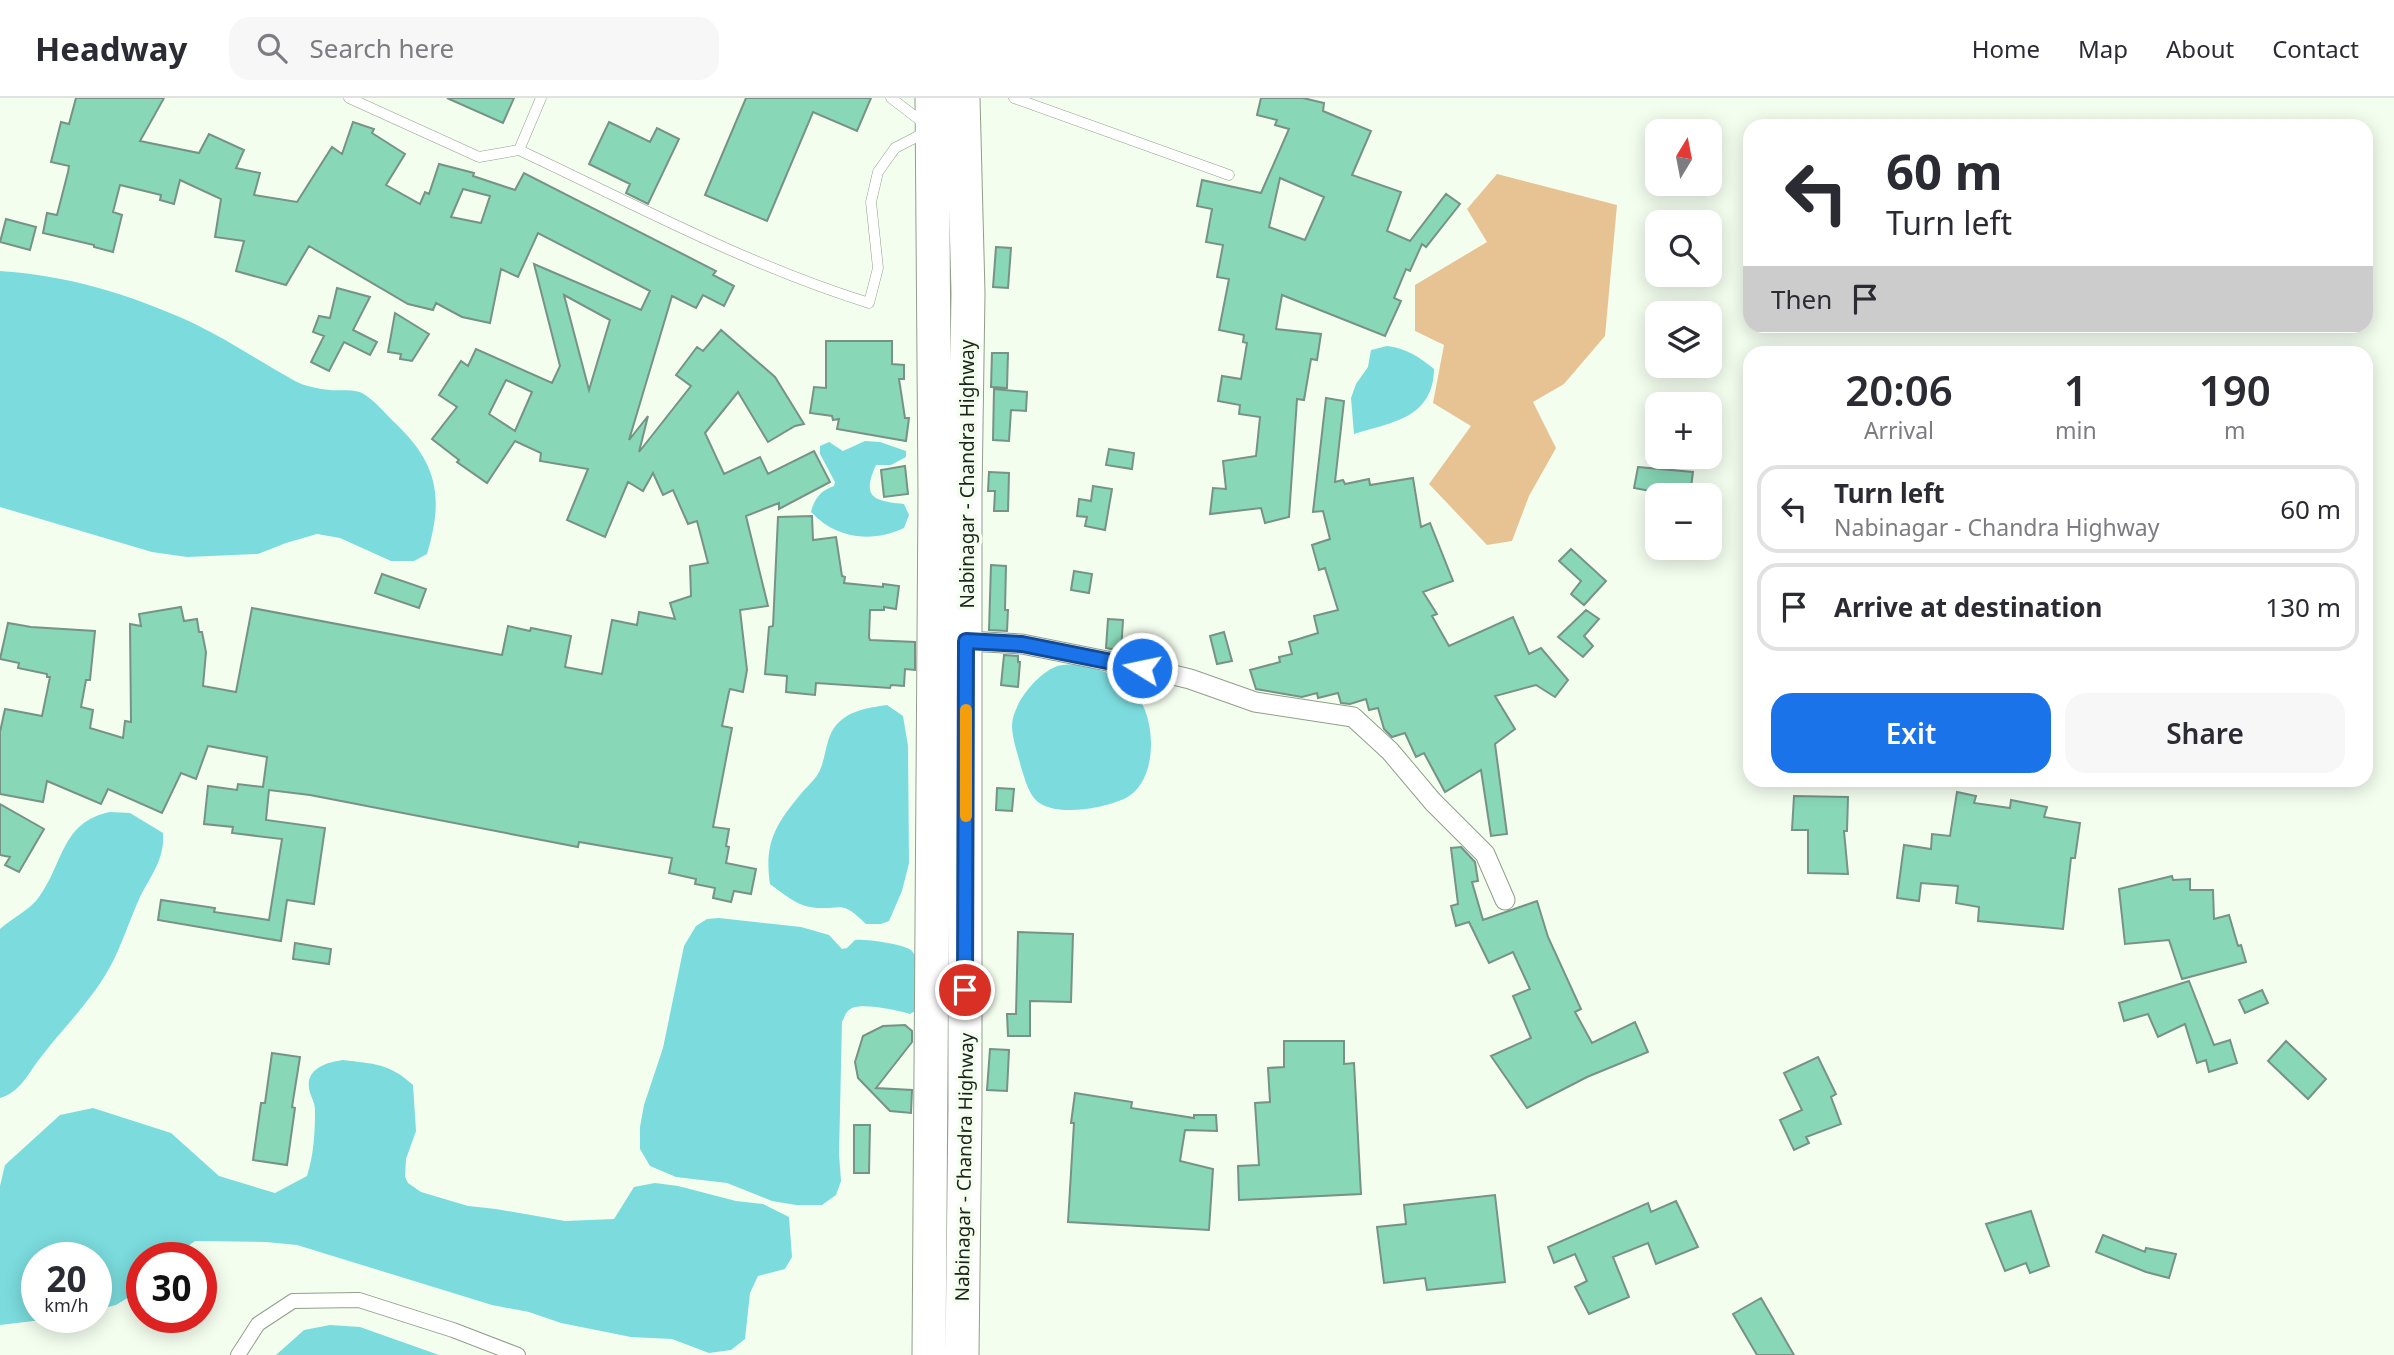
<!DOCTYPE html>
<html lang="en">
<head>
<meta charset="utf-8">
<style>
  :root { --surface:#fff; --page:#f7f7f7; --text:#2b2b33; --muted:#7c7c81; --line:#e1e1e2; --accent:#1a73e8 }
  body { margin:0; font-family:"Noto Sans",sans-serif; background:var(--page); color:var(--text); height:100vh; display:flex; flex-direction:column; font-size:26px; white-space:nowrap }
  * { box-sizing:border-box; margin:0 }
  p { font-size:23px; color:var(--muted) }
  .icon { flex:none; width:38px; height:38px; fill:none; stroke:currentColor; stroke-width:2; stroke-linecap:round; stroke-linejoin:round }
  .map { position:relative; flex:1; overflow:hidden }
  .panel { position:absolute; left:1743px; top:248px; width:630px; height:441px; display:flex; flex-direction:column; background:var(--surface); border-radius:21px; box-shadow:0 4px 18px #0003 }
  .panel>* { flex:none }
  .hud { position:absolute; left:1743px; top:21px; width:630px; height:214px; border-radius:21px; box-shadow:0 4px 18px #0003; background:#fff; color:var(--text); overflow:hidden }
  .needle { width:46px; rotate:10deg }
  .controls { position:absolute; left:1645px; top:21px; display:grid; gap:14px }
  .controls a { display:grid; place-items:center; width:77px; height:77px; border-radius:14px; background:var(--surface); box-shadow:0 4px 18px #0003; font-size:35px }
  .speed { position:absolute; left:21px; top:1144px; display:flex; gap:14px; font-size:35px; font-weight:700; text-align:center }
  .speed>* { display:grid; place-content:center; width:91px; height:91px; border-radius:50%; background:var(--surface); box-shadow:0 4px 18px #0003; line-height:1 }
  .speed small { font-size:18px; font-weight:400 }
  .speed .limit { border:10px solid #d22; background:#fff; color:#111 }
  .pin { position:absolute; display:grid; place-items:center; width:60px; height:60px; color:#fff; margin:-30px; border:4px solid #fff; border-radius:50%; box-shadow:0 2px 7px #0007 }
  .me { position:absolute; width:77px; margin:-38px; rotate:280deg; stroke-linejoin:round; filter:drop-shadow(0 0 5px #0008) }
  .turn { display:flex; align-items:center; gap:24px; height:147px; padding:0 28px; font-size:32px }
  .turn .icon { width:91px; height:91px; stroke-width:2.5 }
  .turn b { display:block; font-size:49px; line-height:60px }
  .then { display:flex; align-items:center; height:66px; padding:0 28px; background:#0003; gap:14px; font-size:26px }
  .eta { display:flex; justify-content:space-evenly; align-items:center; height:119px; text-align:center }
  .eta b { font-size:42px; font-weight:600; line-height:49px }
  .cta { display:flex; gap:14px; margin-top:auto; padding:14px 28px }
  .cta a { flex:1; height:80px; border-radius:21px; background:var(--accent); color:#fff; font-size:28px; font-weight:600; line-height:80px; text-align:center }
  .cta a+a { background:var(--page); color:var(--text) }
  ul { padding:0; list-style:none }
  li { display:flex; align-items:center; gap:21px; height:88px; margin:0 14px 10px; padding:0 14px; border:4px solid var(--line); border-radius:21px }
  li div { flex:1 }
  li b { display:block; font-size:26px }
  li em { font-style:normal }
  header { display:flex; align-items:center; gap:42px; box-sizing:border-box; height:98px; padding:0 35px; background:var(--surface); border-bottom:2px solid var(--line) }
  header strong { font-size:33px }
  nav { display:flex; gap:38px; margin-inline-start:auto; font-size:24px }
  .search { width:490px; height:63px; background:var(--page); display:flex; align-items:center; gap:18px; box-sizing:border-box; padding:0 24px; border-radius:21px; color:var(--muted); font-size:26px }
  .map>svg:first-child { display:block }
  .green { fill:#e7c394 }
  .water { fill:#7bdbdd }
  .building { fill:#88d7b7; stroke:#779286; stroke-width:2; fill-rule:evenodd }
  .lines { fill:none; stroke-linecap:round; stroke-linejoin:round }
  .service-casing { stroke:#909f89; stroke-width:11 }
  .pedestrian-casing { stroke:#909f89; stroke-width:16 }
  .minor-casing { stroke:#909f89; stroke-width:21 }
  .trunk-casing { stroke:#909f89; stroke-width:35 }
  .service { stroke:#fff; stroke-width:10 }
  .pedestrian { stroke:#fff; stroke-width:14 }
  .minor { stroke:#fff; stroke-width:19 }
  .trunk { stroke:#fff; stroke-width:33 }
  .route-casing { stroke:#114b97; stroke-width:18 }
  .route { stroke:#1a73e8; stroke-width:12 }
  .slow { stroke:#f59e0b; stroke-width:12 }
  .labels { text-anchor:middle; stroke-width:7; stroke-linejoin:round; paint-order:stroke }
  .street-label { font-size:19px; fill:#1d231a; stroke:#f4feef }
</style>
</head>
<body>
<header>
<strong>Headway</strong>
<div class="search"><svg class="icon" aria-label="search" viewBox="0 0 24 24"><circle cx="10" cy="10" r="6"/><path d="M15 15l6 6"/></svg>Search here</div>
<nav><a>Home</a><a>Map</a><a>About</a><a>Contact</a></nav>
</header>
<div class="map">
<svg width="2394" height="1257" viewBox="0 0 2394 1257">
  <rect width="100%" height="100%" fill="#f4feef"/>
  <path class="green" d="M1497 76 1617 107 1605 238 1564 286 1533 304 1556 350 1529 398 1512 443 1487 447 1429 386 1471 328 1433 305 1444 247 1415 233V187L1487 144 1467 111Z"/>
  <path class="water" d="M0 173C67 177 132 197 193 225 228 242 261 264 295 283 304 288 319 291 330 292 339 293 353 291 362 295 373 301 384 314 393 323 438 365 444 399 427 456L414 463H391L340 440 317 436 286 445 258 456 187 459 152 454 0 409Z
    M1387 248C1405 250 1420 259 1434 271 1433 320 1393 324 1354 336L1351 300 1356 286 1368 269 1371 252Z
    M865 343 880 344 906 353V359L891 367H876C861 400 874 403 904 406L909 417 904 430C872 445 836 441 811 414 814 401 821 392 834 388L835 384 820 356V348L829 344 843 353Z
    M1076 566C1099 571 1122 577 1137 597 1157 624 1158 685 1124 701 1103 710 1062 718 1041 706 1029 699 1025 681 1021 669 1018 656 1012 641 1012 627 1013 606 1036 577 1055 569 1061 566 1070 567 1076 566Z
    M887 607 903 618 908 648 909 765 902 793 889 823 881 826H866C839 799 841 814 810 809 796 807 781 794 770 786 764 746 775 727 800 697 805 690 813 684 818 676 826 662 825 643 834 630 847 612 868 610 887 607Z
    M110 714 130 715 163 735C165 761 151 777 140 799 130 821 121 849 110 869 92 902 64 929 41 959 28 975 21 994 0 1000V831C12 820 30 812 39 799 64 765 61 724 110 714Z
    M719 820 801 829 829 837 842 851 847 850 855 842C865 841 905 846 912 853 914 855 916 860 917 864L915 913 910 916C897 912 864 905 852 910 846 913 845 918 842 924L839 1056 841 1083 836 1097 822 1107H796L772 1103 727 1085 676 1079 650 1068 640 1051V1029L644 1007 663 950 684 848 696 828 707 821Z
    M343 962C374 966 389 965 413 987L416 1033 406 1061 405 1079 408 1085 421 1094 468 1108 496 1111 565 1123 614 1121 634 1089 655 1085 678 1088 736 1103 763 1106 789 1119 792 1159 785 1171 758 1178 750 1195 745 1241 731 1252 709 1255 672 1241 631 1239 561 1225 529 1214 492 1207 297 1147 266 1144 195 1143 172 1160H142V1191L116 1207 96 1212V1160H37V1220H59L0 1227V1088L5 1067 60 1017 93 1010 171 1035 219 1078 275 1095 307 1078C314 1056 315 1034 315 1012 315 1004 310 998 309 990 306 970 328 964 343 962Z
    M330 1227 360 1229 439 1257H276L304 1232Z"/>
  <path class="building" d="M76 0H164L140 43 199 55 209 36 244 52 236 70 260 75 254 97 297 104 332 49 342 56 353 24 374 31 372 35 405 56 386 87 420 106 425 94 429 96 439 66 474 75 473 78 515 92 524 75 716 173 713 177 734 188 724 208 703 197 696 210 672 198 629 342 648 318 639 354 691 288 676 277 697 249 703 253 721 232 775 279 804 326 795 328 768 344 738 294 705 335 724 376 760 359 768 376 814 353 830 384 779 411V405L746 418 768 508 740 512 747 572 743 594 730 591 729 594 722 628 732 630 713 729 729 731 726 748 729 749 726 765 756 771 751 796 734 793 731 804 713 800 715 790 695 786 696 781 669 775 672 760 579 744 578 749 310 697 269 692 266 722 325 730 314 806 287 802 281 843 158 822 161 802 215 810 214 814 269 822 282 741 232 735 233 729 204 726 208 688 237 692 238 686 263 689 267 659 208 648 196 681 181 675 162 715 108 691 101 706 47 683 43 704 0 696V634L5 611 42 618 50 579H47V576L18 570 19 565 0 561 8 525 31 529 95 533 90 582H86L81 609 93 612 90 630 123 640 125 623 131 624 130 526 141 528 139 516 181 509 184 523 197 521 199 534H202L206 554 203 588 236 594 252 510 502 557 508 528 530 533 531 530 571 538 565 569 602 576 612 522 637 527 639 514 675 521 670 505 691 498 690 468 708 465 697 423 688 426 673 392 663 397 653 375 643 393 628 384 605 439 567 422 588 371 540 363 541 355 515 343 487 385 457 364 459 362 432 341 457 309 439 297 461 263 468 268 476 251 552 285 560 268 534 166 641 212 650 193 538 135 518 179 501 171 490 225 462 219 436 205 433 212 408 206 309 148 286 187 236 173 244 143 215 139 221 101 180 82 174 106 160 102 161 97 120 87 113 114 122 117 113 154 94 149V147L43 135 47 115 57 117 68 74 69 68 51 64 61 24 69 26ZM463 91 490 98 481 125 451 119ZM564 197 610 222 589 292ZM506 282 532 294 515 333 489 316Z
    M447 0H514L503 25Z
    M746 0H871L857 33 813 14 767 123 705 97Z
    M1261 0H1303L1324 5 1323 13 1371 33 1352 77 1401 94 1387 133 1410 143 1446 96 1460 106 1426 149 1422 146 1410 173 1406 171 1394 200 1401 203 1385 238 1282 197 1276 231 1321 236 1317 262 1311 261 1304 302 1297 301 1289 419 1265 425 1261 410 1210 416 1213 390 1226 391 1223 363 1256 358 1260 319 1239 316 1240 307 1218 303 1222 278 1241 281 1247 245 1243 244 1244 237 1219 232 1229 181 1217 179 1223 147 1206 144 1212 111 1197 108 1202 82 1261 95 1289 31 1275 27 1277 22 1257 17ZM1280 80 1324 99 1305 142 1269 129Z
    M609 24 650 44 657 30 679 41 648 106 626 95 630 86 589 66Z
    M6 121 36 129 30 152 0 144Z
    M996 149 1011 150 1008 190 993 189Z
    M337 190 370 199 353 232 377 244 370 257 344 244 329 273 311 264 324 238 313 234 319 218 330 220Z
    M395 215 429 236 412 263 400 261 401 256 388 254Z
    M826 243H892V266L904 267V281H899L905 320H909L906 343 837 331 839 321 833 322 832 318 810 315 814 289 826 290Z
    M992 255H1008L1007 290 991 289Z
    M994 291 1027 294 1026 313 1011 312 1009 343 993 342Z
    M1326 300 1344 303 1335 384 1343 382 1345 386 1369 381 1370 387 1413 380 1421 429 1430 425 1453 483 1423 494 1437 516 1432 518 1449 548 1513 519 1529 556 1541 550 1568 582 1555 599 1536 587 1495 598 1515 631 1495 646 1507 736 1491 738 1481 672 1445 694 1424 655 1416 659 1405 635 1392 639 1384 631 1378 610 1369 612 1366 601 1350 606 1341 605 1338 595 1318 600 1317 595 1302 599 1256 591 1250 572 1280 564 1279 559 1292 556 1289 544 1318 535 1314 518 1338 512 1325 470 1319 472 1312 447 1330 441 1323 413 1313 414Z
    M1109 351 1134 355 1132 371 1106 367Z
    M905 368 908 396 884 399 881 372Z
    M1638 369 1693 374 1690 397H1672L1634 390Z
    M989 374 1009 375 1008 413H994L995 393H988Z
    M1093 388 1112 391 1105 432 1085 428 1087 419 1077 418 1079 401 1091 403Z
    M812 418 813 442 836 439 842 478 845 479 844 485 883 489V486L899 488 896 511 884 509V512H870L869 539 870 542 915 544V572L905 571 904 588 891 587 890 590 816 585 815 597 786 594 787 578 765 576 769 529 773 528 778 419Z
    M1571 451 1606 483 1584 507 1571 496 1581 483 1559 463Z
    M991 467 1006 468 1005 512H1008L1007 533 989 532Z
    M1074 473 1092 476 1089 495 1071 492Z
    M382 476 426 491 419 510 375 495Z
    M1586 512 1599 521 1584 538 1593 548 1583 559 1558 539Z
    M1108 521 1123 522 1121 553 1106 550Z
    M1224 534 1232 563 1217 566 1210 538Z
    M1004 557 1018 558V564H1020L1018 589 1001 587Z
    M997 690 1014 691 1012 713 996 712Z
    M1957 694 1976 698 1974 705 2010 710 2011 702 2047 709 2044 719 2080 725 2075 760H2071L2063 831 1978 823 1979 809 1956 805 1958 788 1921 785 1919 803 1897 800 1904 747 1931 751 1932 736 1950 738Z
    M1794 698 1848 699 1847 733H1844L1848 776 1808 775V732H1792Z
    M0 706 44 731 19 774 5 767 10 759 0 757Z
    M1461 749 1475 764 1478 783 1472 784 1483 822 1537 803 1548 839 1581 911 1575 914 1592 945 1635 924 1648 954 1587 979 1527 1010 1491 958 1531 940 1513 898 1530 891 1513 854 1489 865 1469 824 1456 828 1451 808 1458 806 1451 750Z
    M2172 778 2173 782 2190 781V792H2213L2214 821 2229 817 2238 848 2241 847 2246 864 2182 881 2169 842 2125 846 2119 791Z
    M1018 834 1073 836 1071 904 1030 903V938H1008L1007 916H1016Z
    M295 845 331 851 329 866 293 861Z
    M2189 883 2214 947 2230 942 2237 965 2209 974 2206 962 2197 965 2185 926 2158 939 2148 916 2124 923 2119 905Z
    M2262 892 2268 905 2245 915 2239 902Z
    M905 927 912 933V944L876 990 912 992 911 1015 890 1013 858 980 855 964 863 938 883 928Z
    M1284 943H1344V966L1354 965 1361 1096 1239 1102 1238 1068 1259 1067 1255 1005 1270 1004 1268 970 1284 969Z
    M2286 943 2326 981 2308 1001 2268 963Z
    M990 951 1009 952 1007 993 987 992Z
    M272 955 300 959 292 1009 295 1010 287 1067 253 1062 261 1005H265Z
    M1818 959 1836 996 1831 999 1841 1026 1806 1039 1809 1045 1794 1052 1780 1022 1802 1012 1784 975Z
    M1075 995 1132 1004 1131 1010 1194 1020V1017H1216L1217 1033 1185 1032 1180 1063 1213 1071 1209 1132 1068 1124 1074 1025H1071Z
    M854 1027H870L869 1075H854Z
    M1495 1097 1505 1184 1427 1192 1425 1180 1384 1185 1377 1129 1406 1126 1404 1107Z
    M1676 1103 1698 1149 1656 1166 1648 1145 1613 1159 1629 1199 1589 1216 1575 1189 1587 1183 1575 1156 1554 1165 1548 1149 1648 1105 1651 1114Z
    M2031 1113 2049 1168 2030 1175 2026 1165 2005 1173 1986 1126Z
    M2103 1137 2145 1154 2146 1150 2176 1156 2169 1180 2146 1174 2096 1154Z
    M1761 1200 1794 1257H1757L1733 1216Z"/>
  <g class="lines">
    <defs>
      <path id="service" d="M349 0 479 59 519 52 541 0
        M891 0 925 26
        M1014 0 1229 77
        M519 52C634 106 747 167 869 205L878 170 871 104 878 74 895 50 926 34"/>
      <path id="pedestrian" d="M238 1257 258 1226 293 1203 359 1202 453 1232 518 1257"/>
      <path id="minor" d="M966 543 1022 546 1157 573 1190 581 1255 604 1353 619 1390 653 1433 704 1485 756 1505 802"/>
      <path id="trunk" d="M929 1257 935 396 932 0
        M962 1257 965 1009V395L968 195 963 0"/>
    </defs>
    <use href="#service" class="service-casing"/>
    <use href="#pedestrian" class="pedestrian-casing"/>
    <use href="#minor" class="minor-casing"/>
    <use href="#trunk" class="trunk-casing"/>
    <use href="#service" class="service"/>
    <use href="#pedestrian" class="pedestrian"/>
    <use href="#minor" class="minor"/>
    <use href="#trunk" class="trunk"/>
  </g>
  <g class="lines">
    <defs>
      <path id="route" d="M965 892 966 543 1022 546 1142 570"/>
    </defs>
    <use href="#route" class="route-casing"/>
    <use href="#route" class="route"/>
    <path class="slow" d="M966 718V612"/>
  </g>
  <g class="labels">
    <g class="street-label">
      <text transform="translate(967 376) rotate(-90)" y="7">Nabinagar - Chandra Highway</text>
      <text transform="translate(964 1069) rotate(-89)" y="7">Nabinagar - Chandra Highway</text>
    </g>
  </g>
</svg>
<div class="controls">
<a><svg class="needle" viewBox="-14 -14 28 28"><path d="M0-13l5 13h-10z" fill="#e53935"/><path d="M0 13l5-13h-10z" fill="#7c7c81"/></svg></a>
<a><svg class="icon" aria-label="search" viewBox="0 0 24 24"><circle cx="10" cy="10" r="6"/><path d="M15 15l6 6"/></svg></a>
<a><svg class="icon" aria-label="layers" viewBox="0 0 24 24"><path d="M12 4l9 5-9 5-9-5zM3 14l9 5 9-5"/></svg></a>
<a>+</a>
<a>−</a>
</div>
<div class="speed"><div>20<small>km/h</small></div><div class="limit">30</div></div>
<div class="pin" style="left:965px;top:892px;background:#d93025"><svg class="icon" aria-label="arrive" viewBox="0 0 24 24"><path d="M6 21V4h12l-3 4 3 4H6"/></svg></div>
<svg class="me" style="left:1142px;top:570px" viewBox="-20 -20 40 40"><circle r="17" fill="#1a73e8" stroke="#fff" stroke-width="3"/><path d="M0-11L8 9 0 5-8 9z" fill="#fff"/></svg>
<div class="hud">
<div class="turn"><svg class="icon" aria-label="left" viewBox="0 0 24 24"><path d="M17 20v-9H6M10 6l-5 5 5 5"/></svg><div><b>60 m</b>Turn left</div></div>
<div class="then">Then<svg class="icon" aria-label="arrive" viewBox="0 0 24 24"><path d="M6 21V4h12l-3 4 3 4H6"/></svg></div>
</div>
<section class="panel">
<div class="eta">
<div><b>20:06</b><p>Arrival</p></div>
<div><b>1</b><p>min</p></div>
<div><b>190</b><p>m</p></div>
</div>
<ul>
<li><svg class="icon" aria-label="left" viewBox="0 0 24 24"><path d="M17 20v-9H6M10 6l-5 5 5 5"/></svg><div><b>Turn left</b><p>Nabinagar - Chandra Highway</p></div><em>60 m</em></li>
<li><svg class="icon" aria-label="arrive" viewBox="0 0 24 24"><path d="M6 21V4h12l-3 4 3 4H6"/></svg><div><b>Arrive at destination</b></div><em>130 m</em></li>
</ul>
<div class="cta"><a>Exit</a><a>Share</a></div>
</section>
</div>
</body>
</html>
